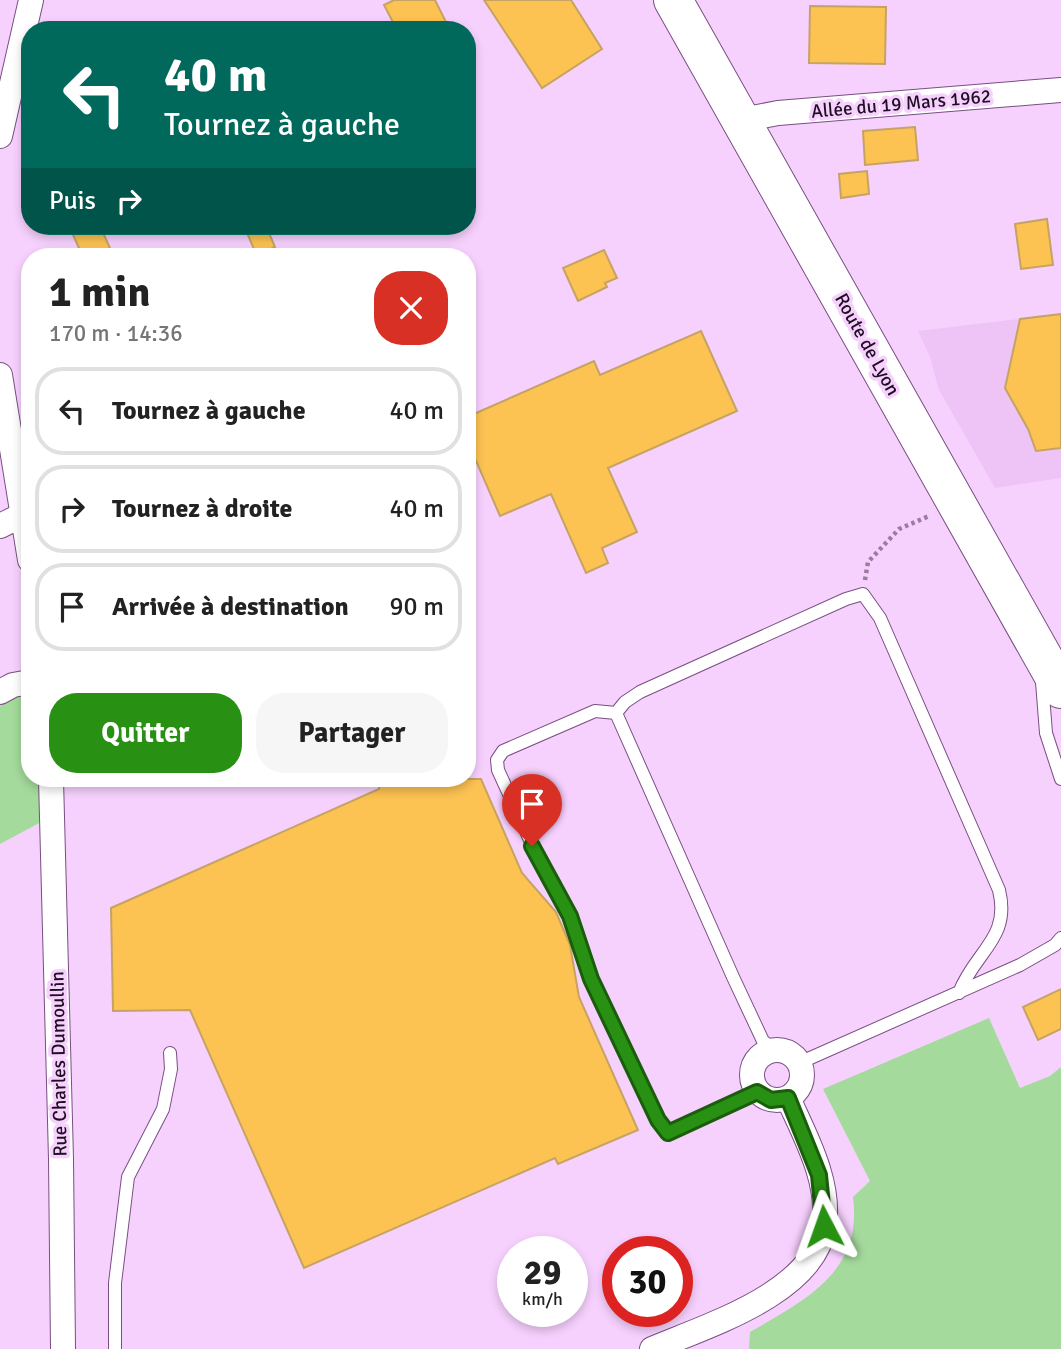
<!DOCTYPE html>
<html lang="fr">
<head>
<meta charset="utf-8">
<style>
  :root { --surface:#fff; --page:#f6f6f6; --text:#222; --muted:#767676; --line:#e0e0e0; --accent:#289013 }
  body { margin:0; font-family:Signika,sans-serif; background:var(--page); color:var(--text); height:100vh; display:flex; flex-direction:column; font-size:26px; white-space:nowrap }
  * { box-sizing:border-box; margin:0 }
  p { font-size:23px; color:var(--muted) }
  .icon { flex:none; width:38px; height:38px; fill:none; stroke:currentColor; stroke-width:2; stroke-linecap:round; stroke-linejoin:round }
  .map { position:relative; flex:1; overflow:hidden }
  .side { position:absolute; left:21px; top:248px; width:455px; height:539px; display:flex; flex-direction:column; background:var(--surface); border-radius:28px; box-shadow:0 4px 10px #0003 }
  .side>* { flex:none }
  .top-card { position:absolute; left:21px; top:21px; width:455px; height:214px; border-radius:28px; box-shadow:0 4px 10px #0003; background:#00695c; color:#fff; overflow:hidden }
  .speed { position:absolute; left:497px; top:1236px; display:flex; gap:14px; font-size:35px; font-weight:700; text-align:center }
  .speed>* { display:grid; place-content:center; width:91px; height:91px; border-radius:50%; background:var(--surface); box-shadow:0 4px 10px #0003; line-height:1 }
  .speed small { font-size:18px; font-weight:400 }
  .speed .limit { border:10px solid #d22; background:#fff; color:#111 }
  .pin { position:absolute; display:grid; place-items:center; width:60px; height:60px; color:#fff; margin:-72px -30px; border-radius:50% 50% 50% 0; rotate:-45deg; box-shadow:0 0 7px #0007 }
  .pin .icon { rotate:45deg }
  .me { position:absolute; width:77px; margin:-38px; rotate:356deg; stroke-linejoin:round; filter:drop-shadow(0 0 5px #0008) }
  .turn { display:flex; align-items:center; gap:24px; height:147px; padding:0 28px; font-size:32px }
  .turn .icon { width:91px; height:91px; stroke-width:2.5 }
  .turn b { display:block; font-size:49px; line-height:60px }
  .then { display:flex; align-items:center; height:66px; padding:0 28px; background:#0003; gap:14px; font-size:26px }
  .round { display:grid; place-items:center; flex:none; width:74px; height:74px; border-radius:28px; background:var(--page) }
  .headline { display:flex; align-items:center; justify-content:space-between; height:119px; padding:0 28px }
  h1 { font-size:42px; font-weight:700; line-height:52px }
  .button { display:flex; gap:14px; margin-top:auto; padding:14px 28px }
  .button a { flex:1; height:80px; border-radius:28px; background:var(--accent); color:#fff; font-size:28px; font-weight:700; line-height:80px; text-align:center }
  .button a+a { background:var(--page); color:var(--text) }
  ul { padding:0; list-style:none }
  li { display:flex; align-items:center; gap:21px; height:88px; margin:0 14px 10px; padding:0 14px; border:4px solid var(--line); border-radius:28px }
  li div { flex:1 }
  li b { display:block; font-size:26px }
  li em { font-style:normal }
  .map>svg:first-child { display:block }
  .built { fill:#eec4f6 }
  .green { fill:#a4da9b }
  .building { fill:#fcc252; stroke:#c6a364; stroke-width:2 }
  .lines { fill:none; stroke-linecap:round; stroke-linejoin:round }
  .lane-casing { stroke:#794f81; stroke-width:14 }
  .street-casing { stroke:#794f81; stroke-width:26 }
  .primary-casing { stroke:#794f81; stroke-width:40 }
  .path { stroke:#997c9e; stroke-width:4.5; stroke-dasharray:3.5 3.5; stroke-linecap:butt }
  .lane { stroke:#fff; stroke-width:12 }
  .street { stroke:#fff; stroke-width:24 }
  .primary { stroke:#fff; stroke-width:38 }
  .route-casing { stroke:#1a5e0c; stroke-width:18 }
  .route { stroke:#289013; stroke-width:12 }
  .labels { text-anchor:middle; stroke-width:7; stroke-linejoin:round; paint-order:stroke }
  .street-label { font-size:19px; fill:#200f23; stroke:#f7d1fe }
</style>
</head>
<body>
<div class="map">
<svg width="1061" height="1349" viewBox="0 0 1061 1349">
  <rect width="100%" height="100%" fill="#f7d1fe"/>
  <path class="built" d="M1061 314V478L995 488 939 390 930 357 918 331Z"/>
  <path class="green" d="M16 696 30 698V779H42L43 821 0 844V706Z
    M989 1018 1020 1088 1050 1076 1061 1067V1349H749L750 1332C805 1300 863 1272 853 1197L870 1181 823 1089Z"/>
  <path class="building" d="M394 0H435L450 30H397L384 5Z
    M484 0H571L602 49 542 88Z
    M810 6 886 7 885 64 809 63Z
    M915 127 918 160 865 165 863 131Z
    M867 171 869 194 841 198 839 174Z
    M1047 219 1053 265 1021 269 1015 224Z
    M69 226H100L114 257H83Z
    M244 226H266L275 247 257 256Z
    M604 250 617 278 605 283 607 287 578 301 563 268Z
    M1061 314V448L1036 451 1028 429 1005 388 1020 319Z
    M701 331 737 411 608 468 637 532 602 548 608 563 586 573 551 494 500 516 467 440V417L594 361 600 375Z
    M380 779H481L522 873 556 912 570 945 579 997 638 1130 558 1164 555 1158 304 1268 190 1010 113 1011 111 908 379 789Z
    M1061 989V1029L1038 1040 1023 1007Z"/>
  <g class="lines">
    <defs>
      <path id="lane" d="M1042 682 1046 733 1061 779
        M616 713 625 702 640 692 846 599 863 594 880 618 999 890C1011 939 975 951 959 993
        M799 1063 1020 965 1055 945 1061 938
        M757 1092 668 1133 658 1120 591 979 570 916 547 877 498 770 497 760 503 751 595 711 616 713 733 977 763 1041 773 1049
        M115 1349V1283L128 1177 163 1109 171 1069 170 1053"/>
      <path id="street" d="M742 120 778 113 1061 90
        M0 136 31 0
        M0 375 30 560
        M0 526 22 515
        M0 692 13 685 30 682
        M51 779 61 1159 63 1349
        M752 1075a25 25 0 1 1 50 0a25 25 0 1 1-50 0Z
        M652 1349C706 1326 815 1293 824 1226 831 1182 805 1136 788 1098"/>
      <path id="primary" d="M673 0 1061 689"/>
    </defs>
    <use href="#lane" class="lane-casing"/>
    <use href="#street" class="street-casing"/>
    <use href="#primary" class="primary-casing"/>
    <path class="path" d="M865 580 868 562 899 529 929 516"/>
    <use href="#lane" class="lane"/>
    <use href="#street" class="street"/>
    <use href="#primary" class="primary"/>
  </g>
  <g class="lines">
    <defs>
      <path id="route" d="M532 846 570 916 591 979 658 1120 668 1133 757 1092 771 1100 788 1098 819 1175 824 1226"/>
    </defs>
    <use href="#route" class="route-casing"/>
    <use href="#route" class="route"/>
  </g>
  <g class="labels">
    <g class="street-label">
      <text transform="translate(901 103) rotate(-5)" y="7">Allée du 19 Mars 1962</text>
      <text transform="translate(868 344) rotate(61)" y="7">Route de Lyon</text>
      <text transform="translate(58 1064) rotate(-91)" y="7">Rue Charles Dumoullin</text>
    </g>
  </g>
</svg>
<div class="speed"><div>29<small>km/h</small></div><div class="limit">30</div></div>
<div class="pin" style="left:532px;top:846px;background:#d93025"><svg class="icon" aria-label="arrive" viewBox="0 0 24 24"><path d="M6 21V4h12l-3 4 3 4H6"/></svg></div>
<svg class="me" style="left:824px;top:1226px" viewBox="-20 -20 40 40"><path d="M0-17L14 15 0 8-14 15z" fill="#289013" stroke="#fff" stroke-width="4"/></svg>
<div class="top-card">
<div class="turn"><svg class="icon" aria-label="left" viewBox="0 0 24 24"><path d="M17 20v-9H6M10 6l-5 5 5 5"/></svg><div><b>40 m</b>Tournez à gauche</div></div>
<div class="then">Puis<svg class="icon" aria-label="right" viewBox="0 0 24 24"><path d="M7 20v-9h11M14 6l5 5-5 5"/></svg></div>
</div>
<section class="side">
<div class="headline"><div><h1>1 min</h1><p>170 m · 14:36</p></div><a class="round" style="background:#d93025;color:#fff"><svg class="icon" aria-label="close" viewBox="0 0 24 24"><path d="M6 6l12 12M18 6L6 18"/></svg></a></div>
<ul>
<li><svg class="icon" aria-label="left" viewBox="0 0 24 24"><path d="M17 20v-9H6M10 6l-5 5 5 5"/></svg><div><b>Tournez à gauche</b></div><em>40 m</em></li>
<li><svg class="icon" aria-label="right" viewBox="0 0 24 24"><path d="M7 20v-9h11M14 6l5 5-5 5"/></svg><div><b>Tournez à droite</b></div><em>40 m</em></li>
<li><svg class="icon" aria-label="arrive" viewBox="0 0 24 24"><path d="M6 21V4h12l-3 4 3 4H6"/></svg><div><b>Arrivée à destination</b></div><em>90 m</em></li>
</ul>
<div class="button"><a>Quitter</a><a>Partager</a></div>
</section>
</div>
</body>
</html>
